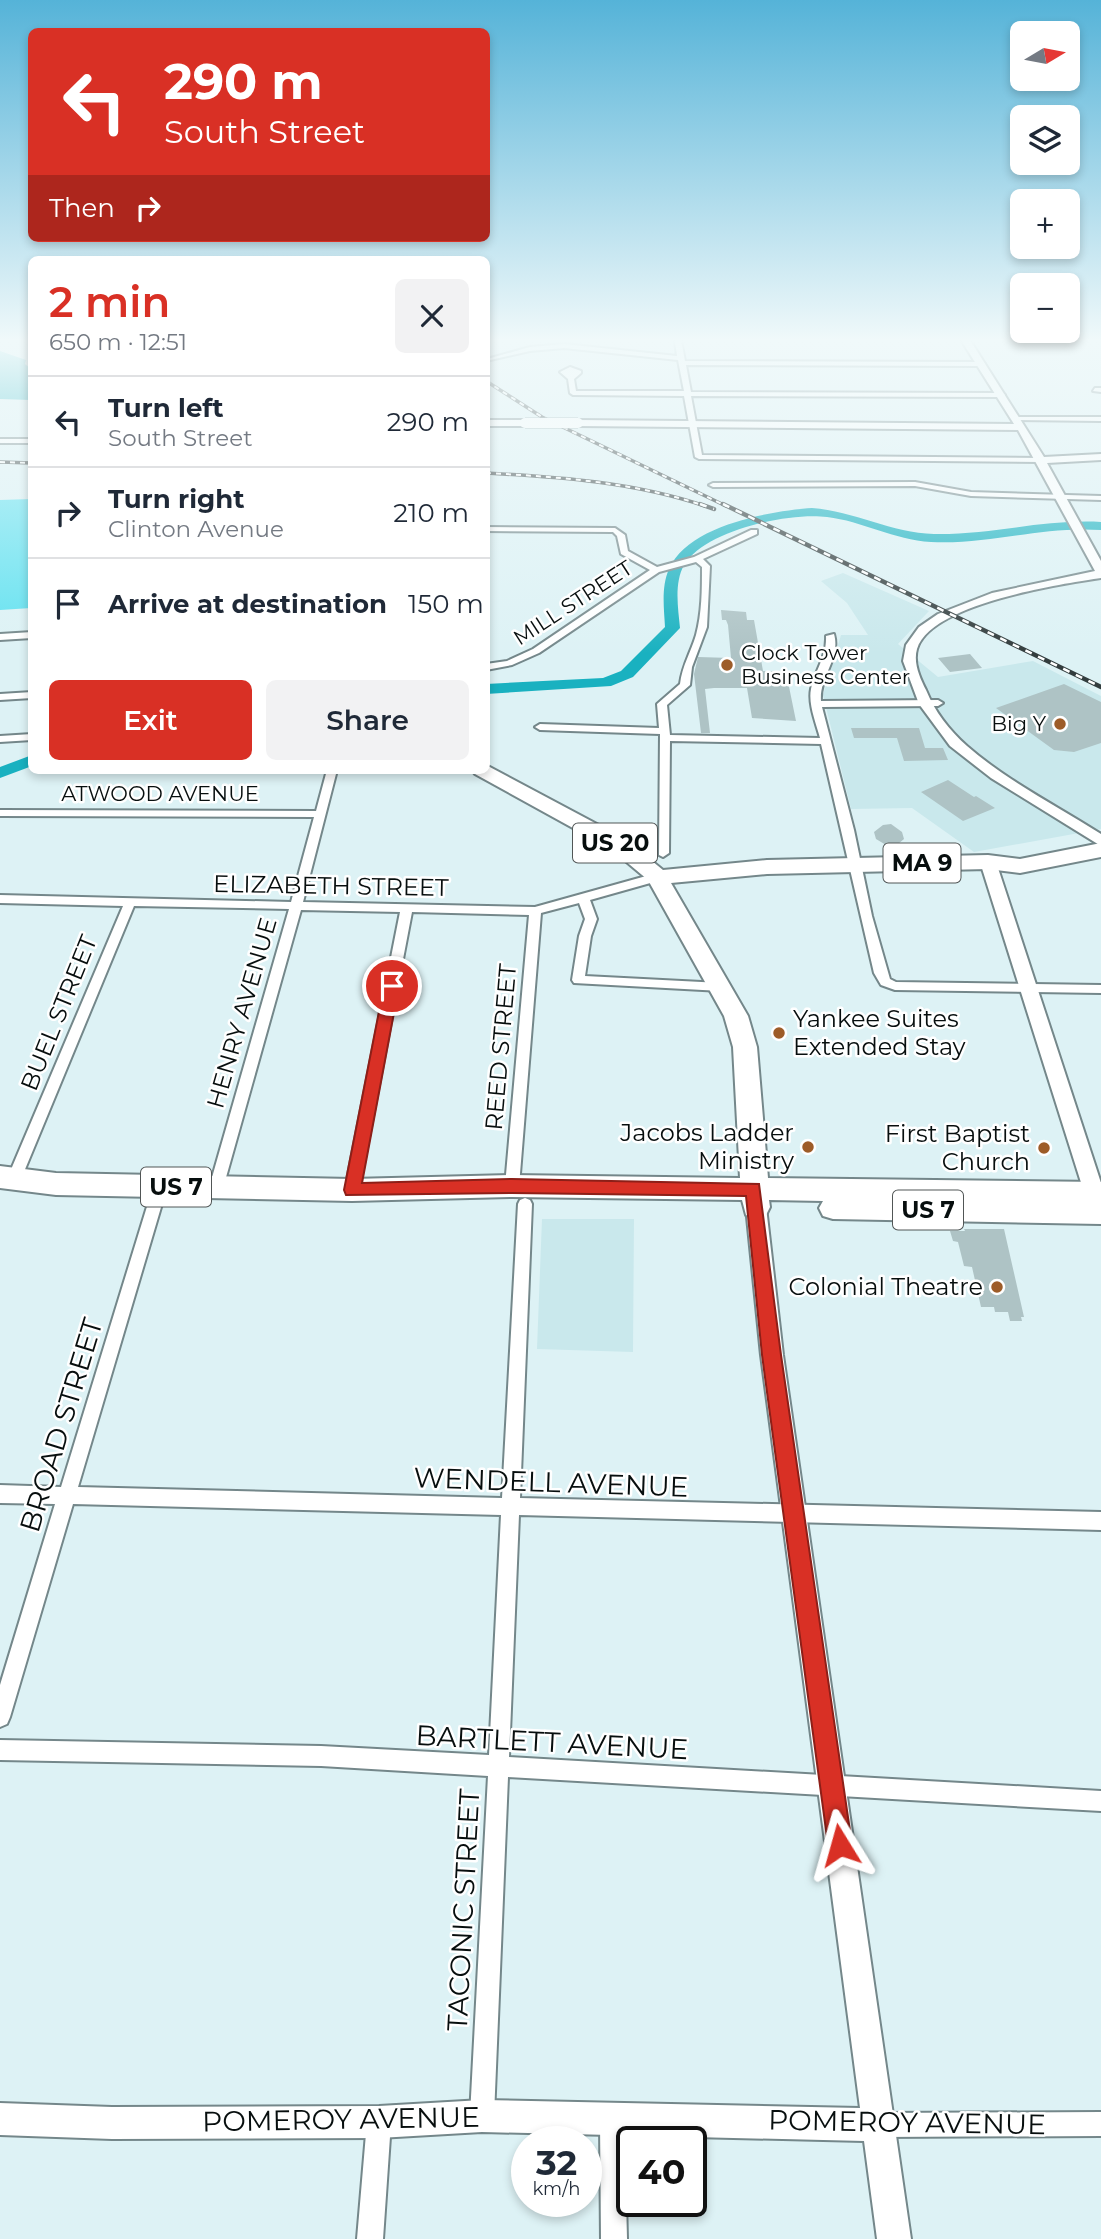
<!DOCTYPE html>
<html lang="en">
<head>
<meta charset="utf-8">
<style>
  :root { --surface:#fff; --page:#f2f2f3; --text:#1f2937; --muted:#747a83; --line:#e0e1e3; --accent:#d93025 }
  body { margin:0; font-family:Montserrat,sans-serif; background:var(--page); color:var(--text); height:100vh; display:flex; flex-direction:column; font-size:26px; white-space:nowrap }
  * { box-sizing:border-box; margin:0 }
  p { font-size:23px; color:var(--muted) }
  .icon { flex:none; width:38px; height:38px; fill:none; stroke:currentColor; stroke-width:2; stroke-linecap:round; stroke-linejoin:round }
  .map { position:relative; flex:1; overflow:hidden }
  .side { position:absolute; left:28px; top:256px; width:462px; height:518px; display:flex; flex-direction:column; background:var(--surface); border-radius:10px; box-shadow:0 4px 10px #0003 }
  .side>* { flex:none }
  .hud { position:absolute; left:28px; top:28px; width:462px; height:214px; border-radius:10px; box-shadow:0 4px 10px #0003; background:#d93025; color:#fff; overflow:hidden }
  .needle { width:46px; rotate:80deg }
  .controls { position:absolute; left:1010px; top:21px; display:grid; gap:14px }
  .controls a { display:grid; place-items:center; width:70px; height:70px; border-radius:10px; background:var(--surface); box-shadow:0 4px 10px #0003; font-size:35px }
  .speed { position:absolute; left:511px; top:2126px; display:flex; gap:14px; font-size:35px; font-weight:700; text-align:center }
  .speed>* { display:grid; place-content:center; width:91px; height:91px; border-radius:50%; background:var(--surface); box-shadow:0 4px 10px #0003; line-height:1 }
  .speed small { font-size:18px; font-weight:400 }
  .speed .limit { border:4px solid #111; border-radius:10px; background:#fff; color:#111 }
  .pin { position:absolute; display:grid; place-items:center; width:60px; height:60px; color:#fff; margin:-30px; border:4px solid #fff; border-radius:50%; box-shadow:0 2px 7px #0007 }
  .me { position:absolute; width:77px; margin:-38px; rotate:352deg; stroke-linejoin:round; filter:drop-shadow(0 0 5px #0008) }
  .turn { display:flex; align-items:center; gap:24px; height:147px; padding:0 21px; font-size:32px }
  .turn .icon { width:91px; height:91px; stroke-width:2.5 }
  .turn b { display:block; font-size:49px; line-height:60px }
  .then { display:flex; align-items:center; height:66px; padding:0 21px; background:#0003; gap:14px; font-size:26px }
  .round { display:grid; place-items:center; flex:none; width:74px; height:74px; border-radius:10px; background:var(--page) }
  .head { display:flex; align-items:center; justify-content:space-between; height:119px; padding:0 21px }
  h1 { font-size:42px; font-weight:600; line-height:52px; color:var(--accent) }
  .primary-button { display:flex; gap:14px; margin-top:auto; padding:14px 21px }
  .primary-button a { flex:1; height:80px; border-radius:10px; background:var(--accent); color:#fff; font-size:28px; font-weight:600; line-height:80px; text-align:center }
  .primary-button a+a { background:var(--page); color:var(--text) }
  ul { padding:0; list-style:none }
  li { display:flex; align-items:center; gap:21px; height:91px; padding:0 21px; border-top:2px solid var(--line) }
  li div { flex:1 }
  li b { display:block; font-size:26px }
  li em { font-style:normal }
  .map>svg:first-child { display:block }
  .built { fill:#c9e8ec }
  .green { fill:#60e1f0 }
  .water { fill:#19b1c0 }
  .lines { fill:none; stroke-linecap:round; stroke-linejoin:round }
  .river { fill:#19b1c0; fill-rule:evenodd }
  .building { fill:#aec3c5 }
  .street-casing { stroke:#74878a; stroke-width:4 }
  .secondary-casing { stroke:#74878a; stroke-width:4 }
  .highway-casing { stroke:#74878a; stroke-width:4 }
  .street { fill:#fff; fill-rule:evenodd }
  .secondary { fill:#fff; fill-rule:evenodd }
  .highway { fill:#fff; fill-rule:evenodd }
  .rail-far1-casing { stroke:#333d3e; stroke-width:3.5 }
  .rail-casing { stroke:#333d3e; stroke-width:4.5 }
  .rail-far1 { stroke:#fff; stroke-width:2; stroke-dasharray:5; stroke-linecap:butt }
  .rail { stroke:#fff; stroke-width:2.5; stroke-dasharray:7; stroke-linecap:butt }
  .secondary-bridge-casing { stroke:#74878a; stroke-width:11; stroke-linecap:butt }
  .secondary-bridge { stroke:#fff; stroke-width:10 }
  .route { fill:#d93025; stroke:#8d1f18; stroke-width:2 }
  .poi-dot { fill:#9d5c28; stroke:#fff; stroke-width:2.5 }
  .labels { text-anchor:middle; stroke-width:5; stroke-linejoin:round; paint-order:stroke }
  .far-street-label { font-size:21px; fill:#070e0e; stroke:#fff }
  .far-poi-label { font-size:21px; fill:#070e0e; stroke:#fff; text-anchor:start }
  .shield { fill:#fff; stroke:#515656; stroke-width:2 }
  .shield-label { font-size:23px; font-weight:bold; fill:#070e0e }
  .street-label { font-size:24px; fill:#070e0e; stroke:#fff }
  .poi-label { font-size:24px; fill:#070e0e; stroke:#fff; text-anchor:end }
  .near-street-label { font-size:28px; fill:#070e0e; stroke:#fff }
</style>
</head>
<body>
<div class="map">
<svg width="1101" height="2239" viewBox="0 0 1101 2239">
  <rect width="100%" height="100%" fill="#ddf2f5"/>
  <path class="built" d="M843 573 929 611 898 644 938 677 1033 661 1101 696V829L974 852 912 808 851 809 823 695 841 635H868L847 603 821 581Z
    M542 1219H634L633 1352 537 1349Z"/>
  <path class="green" d="M31 499V608L0 610V500Z"/>
  <path class="water" d="M0 351 26 360 25 364 31 369V400L0 399Z"/>
  <g class="lines">
    <path class="river" d="M812 508C854 511 892 533 934 534 990 535 1044 519 1101 522V530C1041 526 988 545 931 542 894 540 862 521 827 517 789 512 705 530 684 565 674 583 678 608 680 628L633 677 611 686 486 694V684L603 678 621 671 665 627C664 608 661 587 669 569 688 525 770 511 812 508Z
      M32 755V766L0 778V767Z"/>
  </g>
  <path class="building" d="M721 610 746 612 747 620H754L763 671 786 672 796 721 752 718 747 688H714L705 689 710 733H701L694 674 698 657 731 658 728 625 726 620H722Z
    M970 654 982 668 950 672 938 658Z
    M1064 684 1101 702V743L1074 752 1054 750 996 708Z
    M851 728H919L925 748H943L948 760 904 761 897 738H854Z
    M948 780 974 797 976 796 995 808 963 821 921 792Z
    M891 824 902 832 904 839 898 844 886 845 876 839 874 832 883 825Z
    M964 1229H1004L1024 1317H1021L1022 1321H1010L1008 1312H995L994 1307H981L972 1267 964 1266 958 1242 953 1241 950 1231H965Z"/>
  <g class="lines">
    <defs>
      <path id="street" d="M681 340 685 361 982 362 985 364 982 366 686 365 691 392 1002 393 1005 395 1002 397 691 396 702 455 1040 458 1044 460 1040 462 699 459 695 457 684 396 573 395 570 393 568 379 560 372 570 367 581 371V373L574 379 576 391H684L678 360 564 348 530 351 486 361 487 359 530 347 564 344 677 356 675 341Z
        M1095 388H1101V392L1093 391Z
        M1016 417H1101V421L1014 420Z
        M0 439H32V443H0Z
        M915 482 971 492 1101 496V500L971 496 915 486 713 487 709 485 713 483Z
        M486 527 615 528 625 535 628 551 657 567 694 557 751 530H757V534L703 559 710 566 707 627 692 667 690 685 667 705 670 735 820 738C816 723 808 704 811 689 815 670 827 657 826 636L834 634C841 658 819 677 821 701L938 700 943 703 938 706 822 707 854 830 872 916 890 979 896 982 1101 985V993L895 990 881 985 874 973 821 744 670 741 669 853 663 857 659 855 660 734 540 730 535 727 540 724 659 728 657 704 680 684C682 666 691 652 696 635 702 613 702 589 702 567L696 562 659 572 539 653 512 665 486 670V664L507 661 533 649 650 570 621 554 617 536 613 532 486 531Z
        M32 632V638L0 640V634Z
        M32 692V698L0 700V694Z
        M32 734V740L0 742V736Z
        M327 770H337L303 902 535 907 657 873 661 874V880L590 900 597 919 591 936 585 976 721 983 727 987 721 991 574 983 572 980 579 936 585 919 579 903 541 913 519 1186 517 1190H507L505 1186 529 915 412 912 359 1190 357 1194H347L345 1190 400 912 301 910 223 1188 221 1192H211L209 1188 289 909 134 906 21 1179 19 1183H9L7 1179 123 906 0 903V895L291 902 314 817 0 816V810L316 811Z
        M160 1181 165 1183 167 1187 78 1487 502 1498 518 1204 520 1200 525 1198 530 1200 532 1204 520 1498 1101 1512V1530L519 1515 509 1757 1101 1791V1811L508 1777 494 2116 490 2124 482 2128 474 2124 470 2116 488 1776 321 1766 0 1760V1740L321 1746 489 1755 501 1515 73 1504 10 1717 7 1724 0 1727V1685L55 1504 0 1503V1485L61 1487 153 1187 155 1183Z
        M612 2109 620 2113 624 2121 627 2239H601L600 2121 604 2113Z
        M379 2110 387 2114 391 2122 383 2239H357L367 2122 371 2114Z
        M1101 2112V2136L879 2137 871 2133 867 2125 871 2117 879 2113Z"/>
      <path id="secondary" d="M961 340H970L1044 457 1101 454V460L1047 463 1101 561V578C1060 584 930 604 917 649 913 663 920 678 926 690 935 712 949 730 967 746 1007 781 1056 805 1101 834V846L991 778 950 746 919 704 903 661 906 645 919 627 938 614 992 593 1095 571 1018 430 578 426 573 423 578 420 1014 424Z
        M486 420H525L530 423 525 426H486Z
        M988 857 996 862 1101 1183V1199L1095 1209 1088 1211 1081 1209 1078 1203 1084 1192 980 862Z
        M756 1199 763 1201 766 1207 783 1355 911 2239H877L864 2141 482 2132 379 2138 112 2139 0 2135V2103L112 2107 379 2106 482 2100 860 2108 761 1355 746 1207 749 1201Z"/>
      <path id="highway" d="M486 765 625 839 663 870 767 860 988 855 1020 859 1101 843V857L1020 873 988 869 767 874 671 883 748 1016 757 1047 768 1178 1101 1182V1224L833 1219 823 1216 819 1208 823 1201 769 1200 770 1207 766 1215 756 1218 746 1215 742 1200 512 1197 352 1201 56 1195 0 1188V1166L56 1173 352 1179 512 1175 740 1178 733 1047 724 1016 648 880 611 849 475 774 472 770H486Z"/>
    </defs>
    <use href="#street" class="street-casing"/>
    <use href="#secondary" class="secondary-casing"/>
    <use href="#highway" class="highway-casing"/>
    <use href="#street" class="street"/>
    <use href="#secondary" class="secondary"/>
    <use href="#highway" class="highway"/>
    <defs>
      <path id="rail-far1" d="M486 381 542 417 726 506
        M0 462 32 463
        M486 473C560 477 634 482 705 506"/>
      <path id="rail" d="M700 504 714 509
        M723 504 1101 687"/>
    </defs>
    <use href="#rail-far1" class="rail-far1-casing"/>
    <use href="#rail" class="rail-casing"/>
    <use href="#rail-far1" class="rail-far1"/>
    <use href="#rail" class="rail"/>
    <defs>
      <path id="secondary-bridge" d="M525 423H578"/>
    </defs>
    <use href="#secondary-bridge" class="secondary-bridge-casing"/>
    <use href="#secondary-bridge" class="secondary-bridge"/>
  </g>
  <linearGradient id="sky" x2="0" y2="1"><stop stop-color="#55b3d8"/><stop offset="0.52" stop-color="#f0f9fa"/><stop offset="1" stop-color="#f0f9fa" stop-opacity="0"/></linearGradient>
  <rect width="1101" height="654" fill="url(#sky)"/>
  <path class="route" d="M392 981 399 986 362 1183 512 1179 759 1184 781 1355 852 1845 849 1854 840 1857 831 1854 828 1845 762 1355 746 1196 512 1193 346 1195 344 1190 384 986Z"/>
  <g class="poi-dot">
    <circle cx="727" cy="665" r="7"/>
    <circle cx="1060" cy="724" r="7"/>
    <circle cx="779" cy="1033" r="7"/>
    <circle cx="808" cy="1147" r="7"/>
    <circle cx="1044" cy="1148" r="7"/>
    <circle cx="997" cy="1287" r="7"/>
  </g>
  <g class="labels">
    <g class="far-street-label">
      <text transform="translate(573 603) rotate(-33)" y="7">MILL STREET</text>
      <text x="160" y="801">ATWOOD AVENUE</text>
    </g>
    <g class="far-poi-label">
      <text x="741" y="660">Clock Tower<tspan x="741" dy="24">Business Center</tspan></text>
      <text x="1046" y="731" text-anchor="end">Big Y</text>
    </g>
    <g class="shield">
      <rect x="573" y="823.5" width="84" height="39" rx="5"/>
      <rect x="883.5" y="843.5" width="77" height="39" rx="5"/>
      <rect x="141" y="1167.5" width="70" height="39" rx="5"/>
      <rect x="893" y="1190.5" width="70" height="39" rx="5"/>
    </g>
    <g class="shield-label">
      <text x="615" y="851">US 20</text>
      <text x="922" y="871">MA 9</text>
      <text x="176" y="1195">US 7</text>
      <text x="928" y="1218">US 7</text>
    </g>
    <g class="street-label">
      <text transform="translate(331 886) rotate(1)" y="8">ELIZABETH STREET</text>
      <text transform="translate(59 1013) rotate(-68)" y="8">BUEL STREET</text>
      <text transform="translate(242 1013) rotate(-74)" y="8">HENRY AVENUE</text>
      <text transform="translate(501 1047) rotate(-85)" y="8">REED STREET</text>
    </g>
    <g class="poi-label">
      <text x="793" y="1027" text-anchor="start">Yankee Suites<tspan x="793" dy="28">Extended Stay</tspan></text>
      <text x="794" y="1141">Jacobs Ladder<tspan x="794" dy="28">Ministry</tspan></text>
      <text x="1030" y="1142">First Baptist<tspan x="1030" dy="28">Church</tspan></text>
      <text x="983" y="1295">Colonial Theatre</text>
    </g>
    <g class="near-street-label">
      <text transform="translate(61 1425) rotate(-73)" y="10">BROAD STREET</text>
      <text transform="translate(551 1482) rotate(2)" y="10">WENDELL AVENUE</text>
      <text transform="translate(552 1742) rotate(3)" y="10">BARTLETT AVENUE</text>
      <text transform="translate(463 1910) rotate(-87)" y="10">TACONIC STREET</text>
      <text transform="translate(341 2119) rotate(-1)" y="10">POMEROY AVENUE</text>
      <text transform="translate(907 2122) rotate(1)" y="10">POMEROY AVENUE</text>
    </g>
  </g>
</svg>
<div class="controls">
<a><svg class="needle" viewBox="-14 -14 28 28"><path d="M0-13l5 13h-10z" fill="#e53935"/><path d="M0 13l5-13h-10z" fill="#747a83"/></svg></a>
<a><svg class="icon" aria-label="layers" viewBox="0 0 24 24"><path d="M12 4l9 5-9 5-9-5zM3 14l9 5 9-5"/></svg></a>
<a>+</a>
<a>−</a>
</div>
<div class="speed"><div>32<small>km/h</small></div><div class="limit">40</div></div>
<div class="pin" style="left:392px;top:986px;background:#d93025"><svg class="icon" aria-label="arrive" viewBox="0 0 24 24"><path d="M6 21V4h12l-3 4 3 4H6"/></svg></div>
<svg class="me" style="left:840px;top:1845px" viewBox="-20 -20 40 40"><path d="M0-17L14 15 0 8-14 15z" fill="#d93025" stroke="#fff" stroke-width="4"/></svg>
<div class="hud">
<div class="turn"><svg class="icon" aria-label="left" viewBox="0 0 24 24"><path d="M17 20v-9H6M10 6l-5 5 5 5"/></svg><div><b>290 m</b>South Street</div></div>
<div class="then">Then<svg class="icon" aria-label="right" viewBox="0 0 24 24"><path d="M7 20v-9h11M14 6l5 5-5 5"/></svg></div>
</div>
<section class="side">
<div class="head"><div><h1>2 min</h1><p>650 m · 12:51</p></div><a class="round"><svg class="icon" aria-label="close" viewBox="0 0 24 24"><path d="M6 6l12 12M18 6L6 18"/></svg></a></div>
<ul>
<li><svg class="icon" aria-label="left" viewBox="0 0 24 24"><path d="M17 20v-9H6M10 6l-5 5 5 5"/></svg><div><b>Turn left</b><p>South Street</p></div><em>290 m</em></li>
<li><svg class="icon" aria-label="right" viewBox="0 0 24 24"><path d="M7 20v-9h11M14 6l5 5-5 5"/></svg><div><b>Turn right</b><p>Clinton Avenue</p></div><em>210 m</em></li>
<li><svg class="icon" aria-label="arrive" viewBox="0 0 24 24"><path d="M6 21V4h12l-3 4 3 4H6"/></svg><div><b>Arrive at destination</b></div><em>150 m</em></li>
</ul>
<div class="primary-button"><a>Exit</a><a>Share</a></div>
</section>
</div>
</body>
</html>
